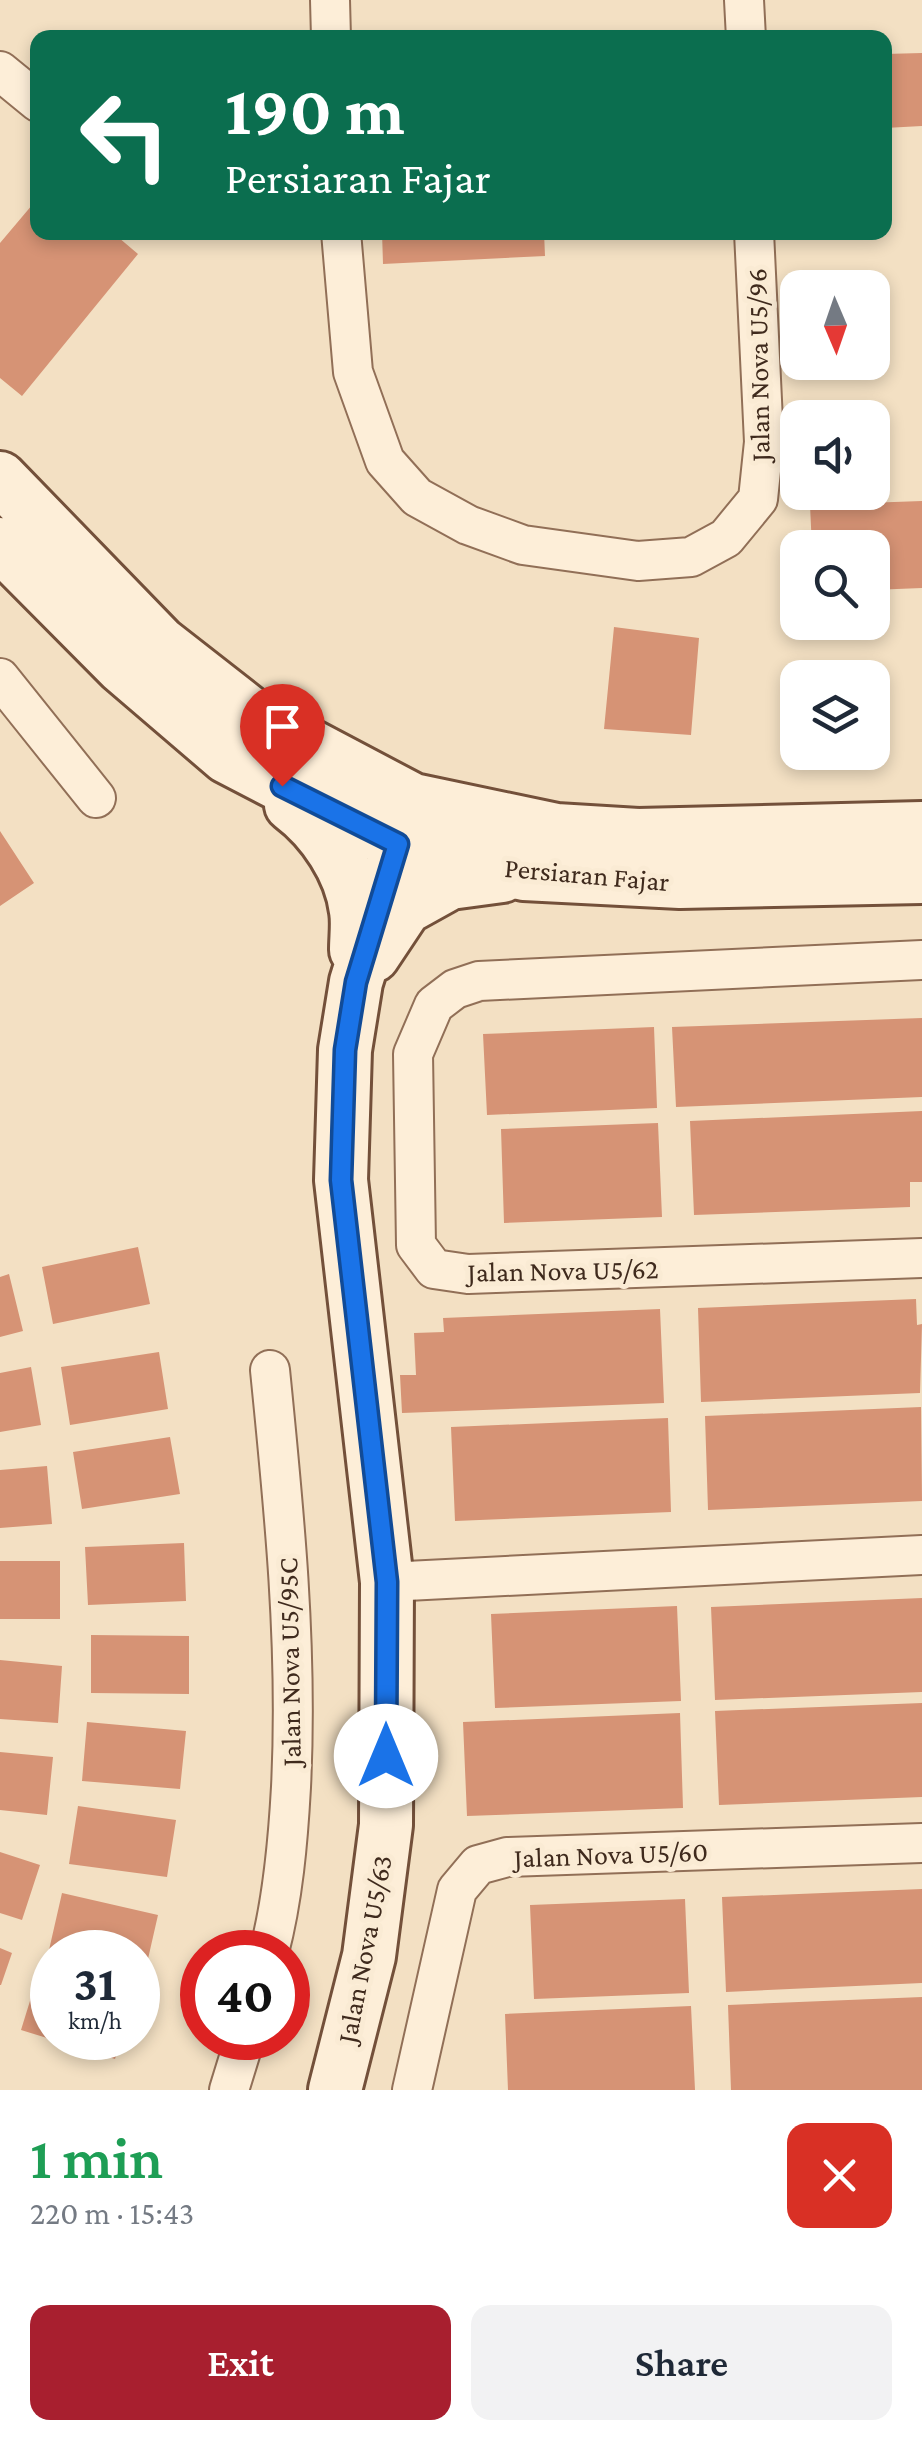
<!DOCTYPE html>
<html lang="en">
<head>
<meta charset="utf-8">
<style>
  :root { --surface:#fff; --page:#f2f2f3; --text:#1f2937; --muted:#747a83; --accent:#a81f2f }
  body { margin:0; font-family:"Crimson Pro",serif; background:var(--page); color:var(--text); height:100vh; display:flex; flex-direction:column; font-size:38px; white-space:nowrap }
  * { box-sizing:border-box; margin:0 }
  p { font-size:32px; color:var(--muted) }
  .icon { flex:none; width:55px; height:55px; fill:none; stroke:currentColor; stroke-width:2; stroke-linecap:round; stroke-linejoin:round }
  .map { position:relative; height:2090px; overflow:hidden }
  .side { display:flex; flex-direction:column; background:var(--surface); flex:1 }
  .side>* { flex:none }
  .top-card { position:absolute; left:30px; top:30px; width:862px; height:210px; border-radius:20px; box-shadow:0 5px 15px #0003; background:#0b6e4f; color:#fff; overflow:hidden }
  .needle { width:65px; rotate:178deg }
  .controls { position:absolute; left:780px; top:270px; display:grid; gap:20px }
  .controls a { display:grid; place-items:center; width:110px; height:110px; border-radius:20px; background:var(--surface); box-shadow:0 5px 15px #0003; font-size:50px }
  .speed { position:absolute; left:30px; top:1930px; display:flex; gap:20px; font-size:50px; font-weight:700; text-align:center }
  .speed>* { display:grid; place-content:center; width:130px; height:130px; border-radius:50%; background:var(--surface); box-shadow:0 5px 15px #0003; line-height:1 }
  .speed small { font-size:25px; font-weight:400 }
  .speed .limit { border:15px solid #d22; background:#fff; color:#111 }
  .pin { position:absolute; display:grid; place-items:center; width:85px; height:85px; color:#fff; margin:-102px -42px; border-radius:50% 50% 50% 0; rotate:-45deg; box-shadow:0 0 10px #0007 }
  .pin .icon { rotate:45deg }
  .me { position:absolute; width:110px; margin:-55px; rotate:0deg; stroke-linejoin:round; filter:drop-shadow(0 0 8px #0008) }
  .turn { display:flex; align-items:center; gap:35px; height:210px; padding:0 30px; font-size:45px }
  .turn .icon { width:130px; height:130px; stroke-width:2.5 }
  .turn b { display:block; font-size:70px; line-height:85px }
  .round { display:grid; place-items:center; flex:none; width:105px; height:105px; border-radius:20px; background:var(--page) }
  .overview { display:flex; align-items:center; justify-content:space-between; height:170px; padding:0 30px }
  h1 { font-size:60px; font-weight:600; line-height:75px; color:#1e9e55 }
  .action { display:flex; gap:20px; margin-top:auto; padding:20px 30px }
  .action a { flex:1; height:115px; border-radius:20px; background:var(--accent); color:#fff; font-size:40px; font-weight:600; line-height:115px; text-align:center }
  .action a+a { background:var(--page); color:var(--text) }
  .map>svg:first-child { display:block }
  .building { fill:#d69375 }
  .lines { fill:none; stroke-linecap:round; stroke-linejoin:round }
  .street-casing { stroke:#916f57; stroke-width:42 }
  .secondary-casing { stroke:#73503a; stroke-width:58 }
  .street { stroke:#fdeed8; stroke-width:38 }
  .secondary { stroke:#fdeed8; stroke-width:52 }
  .route-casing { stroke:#114b97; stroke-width:25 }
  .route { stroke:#1a73e8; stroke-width:18 }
  .labels { text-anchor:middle; stroke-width:10; stroke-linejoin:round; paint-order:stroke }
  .street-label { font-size:28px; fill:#3f2a1d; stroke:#faebd4 }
</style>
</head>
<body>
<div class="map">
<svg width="922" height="2090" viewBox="0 0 922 2090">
  <rect width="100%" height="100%" fill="#f3e0c3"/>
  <path class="building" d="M922 53V126L885 128V54Z
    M38 198V232H112L138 254 22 396 0 378V243Z
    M382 232H544L545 256 383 264Z
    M922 501V588L872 590V548H812L810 505Z
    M614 627 699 638 691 735 604 729Z
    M0 831 34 883 0 906Z
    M922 1018V1097L676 1107 672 1027Z
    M654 1027 657 1108 487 1115 483 1034Z
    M922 1111V1182H910V1207L694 1215 690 1121Z
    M658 1123 662 1217 504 1223 501 1129Z
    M138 1247 150 1304 53 1324 42 1267Z
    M9 1274 23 1331 0 1337V1277Z
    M916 1299 917 1325 922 1324 920 1393 701 1402 698 1308Z
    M660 1309 664 1403 402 1413 400 1375H416L414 1333 444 1332 443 1318Z
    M159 1352 168 1409 70 1425 61 1367Z
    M31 1367 41 1425 0 1432V1373Z
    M921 1407 922 1501 708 1510 705 1416Z
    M668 1418 671 1512 455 1521 451 1427Z
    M170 1437 180 1494 82 1509 73 1452Z
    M47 1466 52 1524 0 1528V1470Z
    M184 1543 186 1601 88 1605 85 1547Z
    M0 1561H60V1619H0Z
    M922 1598V1692L715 1700 711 1607Z
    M677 1606 681 1701 495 1708 491 1614Z
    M91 1635 189 1636V1694L91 1693Z
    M0 1660 62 1666 58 1723 0 1719Z
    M922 1703V1797L719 1805 715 1711Z
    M680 1713 683 1808 467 1816 463 1722Z
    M87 1722 186 1731 180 1789 82 1781Z
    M0 1752 53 1757 47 1815 0 1810Z
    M78 1806 176 1820 167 1877 69 1864Z
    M0 1852 40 1865 22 1920 0 1913Z
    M922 1889V1983L726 1992 722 1897Z
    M62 1893 158 1915 145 1972 138 1970V1952L49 1950Z
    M685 1899 689 1993 534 1999 530 1905Z
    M0 1948 12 1953 1 1985H0Z
    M38 1975 52 1979V2038H122L115 2059 21 2030Z
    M922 1997V2090H731L728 2005Z
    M691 2006 695 2090H508L505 2014Z"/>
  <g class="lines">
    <defs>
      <path id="street" d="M330 0 331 38
        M744 0 746 38
        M0 71 38 102
        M341 232 353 372 385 461 417 497 468 525 523 545 638 561 691 557 726 538 758 499 764 442 754 232
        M0 678 96 798
        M922 960 479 981 455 989 434 1005 413 1054 416 1245 434 1269 468 1274 922 1258
        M387 1582 922 1555
        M269 1952C283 1899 288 1842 291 1787 298 1647 284 1509 270 1370
        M229 2090 245 2038
        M412 2090 457 1890 478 1865 507 1857 922 1843"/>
      <path id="secondary" d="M0 478 160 643 252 715 413 800 556 830 638 835 922 828
        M0 544 122 667 227 757 397 845 524 874 680 882 922 877
        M291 805C323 829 351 870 356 911 358 923 356 938 356 950
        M373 956 405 908 450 883 502 876
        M335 2090 369 1956 386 1825 387 1582 341 1180 345 1050 356 982 413 800"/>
    </defs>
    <use href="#street" class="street-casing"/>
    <use href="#secondary" class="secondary-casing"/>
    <use href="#street" class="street"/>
    <use href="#secondary" class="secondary"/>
  </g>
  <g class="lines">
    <defs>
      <path id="route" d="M282 786 398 844 356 982 345 1050 341 1180 387 1582 386 1756"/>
    </defs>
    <use href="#route" class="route-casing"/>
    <use href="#route" class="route"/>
  </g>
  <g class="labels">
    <g class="street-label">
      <text transform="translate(758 365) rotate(-91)" y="10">Jalan Nova U5/96</text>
      <text transform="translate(587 874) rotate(5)" y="10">Persiaran Fajar</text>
      <text transform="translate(563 1270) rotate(-1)" y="10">Jalan Nova U5/62</text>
      <text transform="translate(289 1662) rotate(-91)" y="10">Jalan Nova U5/95C</text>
      <text transform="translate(611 1854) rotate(-2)" y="10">Jalan Nova U5/60</text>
      <text transform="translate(364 1949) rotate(-79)" y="10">Jalan Nova U5/63</text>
    </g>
  </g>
</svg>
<div class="controls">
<a><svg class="needle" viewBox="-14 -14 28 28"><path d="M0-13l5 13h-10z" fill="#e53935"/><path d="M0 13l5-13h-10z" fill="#747a83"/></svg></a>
<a><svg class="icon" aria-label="sound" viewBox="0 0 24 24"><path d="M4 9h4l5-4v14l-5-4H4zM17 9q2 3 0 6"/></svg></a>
<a><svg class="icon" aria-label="search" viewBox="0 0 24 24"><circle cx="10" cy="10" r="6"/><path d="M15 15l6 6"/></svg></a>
<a><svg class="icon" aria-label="layers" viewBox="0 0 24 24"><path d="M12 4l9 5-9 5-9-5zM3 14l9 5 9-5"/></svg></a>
</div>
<div class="speed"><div>31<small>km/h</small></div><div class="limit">40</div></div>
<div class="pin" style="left:282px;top:786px;background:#d93025"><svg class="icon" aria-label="arrive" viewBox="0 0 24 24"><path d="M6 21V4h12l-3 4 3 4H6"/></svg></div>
<svg class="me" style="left:386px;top:1756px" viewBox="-20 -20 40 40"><circle r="19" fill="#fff"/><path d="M0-13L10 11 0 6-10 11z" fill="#1a73e8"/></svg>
<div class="top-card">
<div class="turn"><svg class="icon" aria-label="left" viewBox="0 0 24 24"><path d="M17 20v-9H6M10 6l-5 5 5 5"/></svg><div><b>190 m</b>Persiaran Fajar</div></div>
</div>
</div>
<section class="side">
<div class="overview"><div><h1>1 min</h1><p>220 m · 15:43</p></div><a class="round" style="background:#d93025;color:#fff"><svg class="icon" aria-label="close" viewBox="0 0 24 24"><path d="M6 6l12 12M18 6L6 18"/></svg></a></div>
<div class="action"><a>Exit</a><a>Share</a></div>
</section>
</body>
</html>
